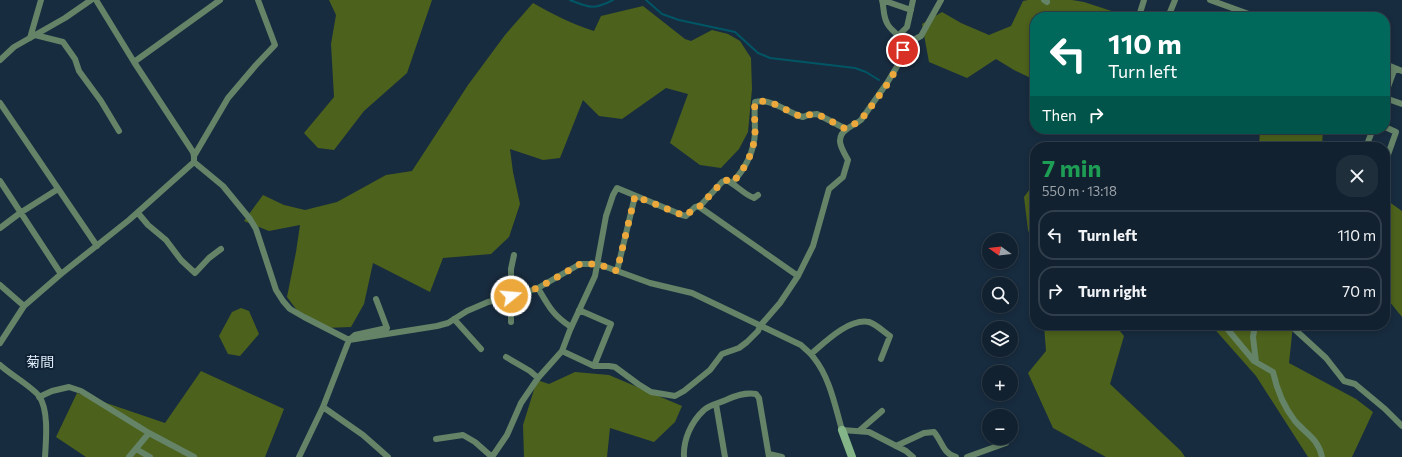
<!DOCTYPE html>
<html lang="en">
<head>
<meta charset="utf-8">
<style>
  :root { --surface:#12212f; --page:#1f2e3b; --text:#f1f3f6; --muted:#9ca3aa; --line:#313e4b }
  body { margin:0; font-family:Commissioner,"Noto Sans JP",sans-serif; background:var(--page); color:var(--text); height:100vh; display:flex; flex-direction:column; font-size:15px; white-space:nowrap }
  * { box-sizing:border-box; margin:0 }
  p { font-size:13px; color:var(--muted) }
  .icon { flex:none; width:22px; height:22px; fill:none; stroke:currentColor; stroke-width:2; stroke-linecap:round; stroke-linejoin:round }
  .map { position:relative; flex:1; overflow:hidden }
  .sheet { position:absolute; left:1030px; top:142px; width:360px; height:188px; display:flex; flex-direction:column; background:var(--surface); border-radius:16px; box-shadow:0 2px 6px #0003,0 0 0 1px var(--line) }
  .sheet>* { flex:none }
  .guide { position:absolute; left:1030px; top:12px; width:360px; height:122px; border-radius:16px; box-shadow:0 2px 6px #0003,0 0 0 1px var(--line); background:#00695c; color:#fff; overflow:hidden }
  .needle { width:26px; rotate:284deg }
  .controls { position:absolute; left:982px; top:233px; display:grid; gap:8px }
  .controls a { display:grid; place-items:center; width:36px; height:36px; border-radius:50%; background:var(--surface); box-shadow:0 2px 6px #0003,0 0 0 1px var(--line); font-size:20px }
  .pin { position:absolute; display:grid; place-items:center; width:34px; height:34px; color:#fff; margin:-17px; border:2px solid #fff; border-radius:50%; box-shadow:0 1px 4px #0007 }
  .me { position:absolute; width:44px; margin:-22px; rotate:73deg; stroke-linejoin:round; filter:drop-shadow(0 0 3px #0008) }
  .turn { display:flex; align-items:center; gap:14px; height:84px; padding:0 12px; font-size:18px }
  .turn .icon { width:52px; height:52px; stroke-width:2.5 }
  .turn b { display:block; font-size:28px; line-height:34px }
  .then { display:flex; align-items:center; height:38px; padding:0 12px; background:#0003; gap:8px; font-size:15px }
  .round { display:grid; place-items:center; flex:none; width:42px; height:42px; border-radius:16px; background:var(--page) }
  .overview { display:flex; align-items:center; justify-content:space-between; height:68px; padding:0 12px }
  h1 { font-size:24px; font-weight:700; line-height:30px; color:#1e9e55 }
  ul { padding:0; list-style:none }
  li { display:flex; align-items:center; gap:12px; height:50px; margin:0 8px 6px; padding:0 4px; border:2px solid var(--line); border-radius:16px }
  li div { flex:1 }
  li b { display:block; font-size:15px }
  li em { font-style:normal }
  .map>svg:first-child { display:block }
  .forest { fill:#4c611c }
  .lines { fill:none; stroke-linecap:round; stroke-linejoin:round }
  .stream { stroke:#005664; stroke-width:2 }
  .street { stroke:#648367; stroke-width:6 }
  .secondary { stroke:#84b588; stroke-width:8 }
  .route { stroke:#eda83b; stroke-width:7; stroke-dasharray:0 12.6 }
  .labels { text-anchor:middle; stroke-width:4; stroke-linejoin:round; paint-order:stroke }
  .quarter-label { font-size:14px; fill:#dfebf8; stroke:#0f2235 }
</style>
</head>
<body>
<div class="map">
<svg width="1402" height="457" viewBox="0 0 1402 457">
  <rect width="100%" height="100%" fill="#182c3f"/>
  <path class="forest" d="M329 0H432L407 73 364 111 334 150 318 148 304 133 334 97 331 44 336 15Z
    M1028 0H1072L1084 2 1130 17H1035V80L1014 70 996 59 967 78 929 62 922 24 942 12 961 23 989 35 1011 26 1023 1Z
    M533 3C552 14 572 24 594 31L601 16 643 6 685 39 691 41 712 30 728 34 740 41 751 58 752 89 748 132 739 149 721 168 700 165 670 143 688 94 666 88 622 119 599 116 583 100 560 158 543 160 510 149 513 172 520 204 509 237 491 254 443 258 430 292 373 263 364 304 351 327 325 328 302 317 287 297 296 252 300 225 269 231 244 221 263 195 284 205 305 210 337 202 386 175 412 171 468 85 505 35Z
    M1260 129H1323L1322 147H1259Z
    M1035 182V250L1028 230 1024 197Z
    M1385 199 1402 211V317L1385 296Z
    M241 308 249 311 259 334 240 356 228 354 219 336 232 312Z
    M1044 325H1115L1124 336 1110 384 1181 451 1185 457H1106L1053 428 1028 373 1046 351Z
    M1211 325H1293L1289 363 1356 399 1373 412 1352 457H1308L1256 376Z
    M201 371 284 409 265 457H86L56 437 77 393 165 423Z
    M575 372 609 375 682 406 675 422 654 442 610 428 607 457H524L523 425 537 380 549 384Z"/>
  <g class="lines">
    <path class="stream" d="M570 0C590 8 593 10 613 0
      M646 0 662 14 679 20 735 32 758 53 770 58 855 68 866 72 879 80"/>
    <path class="street" d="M882 0C884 7 883 16 887 23 889 28 895 32 898 36
      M882 0 911 10
      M1044 0 1047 2
      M1210 0 1257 17
      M1139 16 1144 0
      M1168 17 1175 0
      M35 35 63 42 75 59 79 71 101 101 119 131
      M30 38 41 0
      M906 44 921 36 941 0
      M0 60 14 47 65 18 91 0
      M134 62 220 0
      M1385 64 1402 71
      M1385 95 1395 68
      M1385 98 1402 104
      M0 103 97 246
      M1385 127 1396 132 1385 163
      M1366 147 1373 129
      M194 156 228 98 256 65 275 45 258 0
      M194 162 223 186 250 219 256 229 276 290 283 301 290 309 304 317 349 340 437 326 448 323 467 311 488 302 518 295 538 288 580 264H598L650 283 692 293 801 345C805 349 811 353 814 358 830 378 835 406 842 430L869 432 906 451 913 457
      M0 181 61 274
      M732 183C745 169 754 152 755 133 755 122 754 112 755 102 773 98 787 113 803 117L808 115 817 114 846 129
      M700 206 722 182 726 180C737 185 743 194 754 198L758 195
      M138 213 148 225 166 240 181 260 195 273 209 258 221 249
      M0 228 20 213 58 189
      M617 271 635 196
      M0 285 24 306
      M538 288C549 307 553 315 571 327
      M454 319 481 349
      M511 322V269L514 255
      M1224 325 1254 361 1273 372C1277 390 1283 406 1295 421 1306 434 1318 438 1322 457
      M1255 325 1253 337 1256 362
      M1290 325 1326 358 1344 381 1355 384 1385 409 1402 426
      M0 343 24 306 61 274 129 220 194 162V156L193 152 134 62 96 0
      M562 351 594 366 611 324 579 310
      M811 354C825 342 849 318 869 322 876 324 884 332 890 336L881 359
      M506 357 530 371 538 378
      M0 365C11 375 31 386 39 396 49 410 46 440 45 457
      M594 366H609L615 367 638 384 651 392 675 396 684 391 710 370 722 354 739 348 747 342 758 331 760 326 780 303 798 276 813 246 829 189 843 177 848 160C842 149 834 138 847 129 852 125 856 124 861 120L887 83 901 60 906 44 898 36 907 27 913 0
      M39 397 52 391 69 387 81 391 149 433 194 457
      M716 404 725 457
      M323 407 363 435 388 457
      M859 431 882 411
      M436 439 463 435 475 442 492 457
      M896 446 924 433 934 432C942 441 943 454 956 457
      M136 449 150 457
      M769 454 782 457
      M129 457 149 433
      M299 457 323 407 349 340 355 335 387 328 376 299
      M492 457 507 435 521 403 538 378 562 351 570 330 595 276 606 216 613 195 617 188 682 215 686 216 695 207 698 206 798 276
      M684 457C683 440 691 422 704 410 709 405 719 403 726 400 735 396 745 392 756 394L759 398 769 457
      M967 457 1006 443"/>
    <path class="secondary" d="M842 430 852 457"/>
  </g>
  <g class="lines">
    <path class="route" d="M511 296 538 288 580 264H598L617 271 635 196 682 215 686 216 695 207 698 206H700L722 182 726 180 732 183C745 169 754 152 755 133 755 122 754 112 755 102 773 98 787 113 803 117L808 115 817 114 846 129 861 120C876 99 897 76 903 50"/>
  </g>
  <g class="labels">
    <g class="quarter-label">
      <text x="40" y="367">菊間</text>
    </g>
  </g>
</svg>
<div class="controls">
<a><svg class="needle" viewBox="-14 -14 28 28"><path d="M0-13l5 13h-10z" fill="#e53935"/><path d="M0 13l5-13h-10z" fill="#9ca3aa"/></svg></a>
<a><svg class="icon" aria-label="search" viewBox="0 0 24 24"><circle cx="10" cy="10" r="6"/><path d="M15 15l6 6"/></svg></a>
<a><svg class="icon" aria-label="layers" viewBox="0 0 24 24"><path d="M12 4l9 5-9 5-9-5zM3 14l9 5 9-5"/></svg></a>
<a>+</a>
<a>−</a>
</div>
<div class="pin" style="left:903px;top:50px;background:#d93025"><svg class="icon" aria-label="arrive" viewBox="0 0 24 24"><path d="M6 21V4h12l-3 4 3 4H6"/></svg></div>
<svg class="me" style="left:511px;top:296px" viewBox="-20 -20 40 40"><circle r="17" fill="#eda83b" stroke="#fff" stroke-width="3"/><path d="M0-11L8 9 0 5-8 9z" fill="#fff"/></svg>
<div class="guide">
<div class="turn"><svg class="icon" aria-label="left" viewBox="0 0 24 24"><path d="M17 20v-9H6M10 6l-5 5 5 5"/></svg><div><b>110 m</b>Turn left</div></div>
<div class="then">Then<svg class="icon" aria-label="right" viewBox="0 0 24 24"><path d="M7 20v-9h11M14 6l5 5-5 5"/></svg></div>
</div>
<section class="sheet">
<div class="overview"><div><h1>7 min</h1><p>550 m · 13:18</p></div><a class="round"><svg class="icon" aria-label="close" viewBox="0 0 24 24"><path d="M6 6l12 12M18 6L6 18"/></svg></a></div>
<ul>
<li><svg class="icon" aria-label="left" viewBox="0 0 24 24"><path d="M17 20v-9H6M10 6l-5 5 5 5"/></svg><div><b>Turn left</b></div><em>110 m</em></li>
<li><svg class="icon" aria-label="right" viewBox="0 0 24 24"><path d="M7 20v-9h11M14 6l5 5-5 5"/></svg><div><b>Turn right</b></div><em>70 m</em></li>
</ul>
</section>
</div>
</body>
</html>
